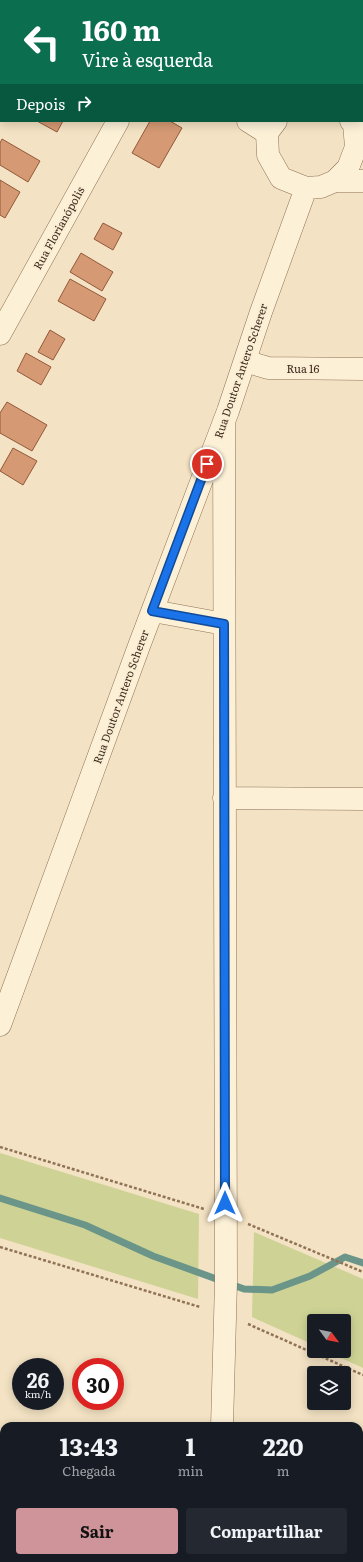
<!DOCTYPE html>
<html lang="pt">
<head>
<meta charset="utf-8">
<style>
  :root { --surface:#171b24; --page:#242831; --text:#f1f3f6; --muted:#9ea1a6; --accent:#cf9499 }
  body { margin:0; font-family:Literata,serif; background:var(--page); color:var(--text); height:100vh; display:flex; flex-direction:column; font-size:15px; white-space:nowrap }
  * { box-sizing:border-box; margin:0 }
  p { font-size:13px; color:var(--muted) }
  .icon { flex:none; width:22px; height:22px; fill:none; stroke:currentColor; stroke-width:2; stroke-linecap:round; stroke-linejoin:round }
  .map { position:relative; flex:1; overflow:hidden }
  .panel { position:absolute; left:0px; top:1422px; width:363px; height:140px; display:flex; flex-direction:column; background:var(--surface); border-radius:12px 12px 0 0; box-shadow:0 2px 10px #0003 }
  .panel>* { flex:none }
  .hud { position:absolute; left:0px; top:0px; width:363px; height:122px; box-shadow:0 2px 10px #0003; background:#0b6e4f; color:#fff; overflow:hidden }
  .needle { width:26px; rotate:122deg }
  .fabs { position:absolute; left:307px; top:1314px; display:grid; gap:8px }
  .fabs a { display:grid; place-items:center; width:44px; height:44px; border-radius:4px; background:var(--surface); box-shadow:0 2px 10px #0003; font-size:20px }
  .speed { position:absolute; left:12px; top:1358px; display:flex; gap:8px; font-size:20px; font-weight:700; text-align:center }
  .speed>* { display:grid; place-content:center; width:52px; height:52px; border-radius:50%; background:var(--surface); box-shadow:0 2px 10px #0003; line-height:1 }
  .speed small { font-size:10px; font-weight:400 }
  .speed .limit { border:6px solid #d22; background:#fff; color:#111 }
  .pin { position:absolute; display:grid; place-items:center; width:34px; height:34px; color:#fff; margin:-17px; border:2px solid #fff; border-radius:50%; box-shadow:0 1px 4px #0007 }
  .me { position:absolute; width:44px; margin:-22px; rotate:0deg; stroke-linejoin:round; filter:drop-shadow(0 0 3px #0008) }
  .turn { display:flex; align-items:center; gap:14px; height:84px; padding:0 16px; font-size:18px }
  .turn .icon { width:52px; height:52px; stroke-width:2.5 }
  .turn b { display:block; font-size:28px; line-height:34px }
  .then { display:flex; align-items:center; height:38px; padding:0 16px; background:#0003; gap:8px; font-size:15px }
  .eta { display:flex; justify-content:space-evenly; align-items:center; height:68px; text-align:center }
  .eta b { font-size:24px; font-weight:700; line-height:28px }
  .primary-button { display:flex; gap:8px; margin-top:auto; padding:8px 16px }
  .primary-button a { flex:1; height:46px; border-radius:4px; background:var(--accent); color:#111; font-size:16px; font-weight:700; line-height:46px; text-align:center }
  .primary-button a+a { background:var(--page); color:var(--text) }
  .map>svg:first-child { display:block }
  .green { fill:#ced395 }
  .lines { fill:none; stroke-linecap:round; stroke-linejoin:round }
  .stream { stroke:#6b9589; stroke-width:7 }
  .building { fill:#d59974; stroke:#92593a }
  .minor-casing { stroke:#907357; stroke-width:23 }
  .path { stroke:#907357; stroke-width:2.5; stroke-dasharray:3 2; stroke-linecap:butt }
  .minor { stroke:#fcf0d7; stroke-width:22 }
  .route-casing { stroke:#114b97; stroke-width:10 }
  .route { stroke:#1a73e8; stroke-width:7 }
  .labels { text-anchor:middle; stroke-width:3.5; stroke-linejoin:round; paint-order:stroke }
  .street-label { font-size:11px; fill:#3e2b1d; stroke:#f9edd3 }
</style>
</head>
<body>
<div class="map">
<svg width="363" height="1562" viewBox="0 0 363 1562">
  <rect width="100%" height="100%" fill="#f3e2c3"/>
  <path class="green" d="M0 1153 199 1214 198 1299 0 1238Z
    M254 1232 363 1279V1368L326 1351H344V1321H314V1345L252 1317Z"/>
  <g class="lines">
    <path class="stream" d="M0 1198 85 1225 153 1256 244 1289 272 1290 310 1276 345 1257 363 1263"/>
  </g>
  <path class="building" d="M37 121H63L57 132Z
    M150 121H170L182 128 159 168 132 153Z
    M2 139 40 161 28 182 0 165V143Z
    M0 180 20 192 5 218 0 215Z
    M103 223 122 233 113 250 94 239Z
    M81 253 113 272 102 291 70 272Z
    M70 279 106 299 94 321 58 301Z
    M50 330 65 339 53 360 38 352Z
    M26 353 51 367 41 385 17 371Z
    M7 402 47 425 32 451 0 433V413Z
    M13 448 37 461 23 485 0 471Z"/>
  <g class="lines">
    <defs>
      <path id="minor" d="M97 0 99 1
        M272 0 273 1
        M308 0V1
        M352 0 353 1
        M186 1 187 0
        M362 59 363 60
        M248 121 267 133
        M276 121 267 133 268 155 281 178 306 188 321 187 335 181 348 168 356 147 354 124 351 121
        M335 181H363
        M0 334 118 121
        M245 361 268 368 363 369
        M153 611 224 624
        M224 798 363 799
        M0 1025 139 646 228 411 261 312 306 188
        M222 1426 226 1282 224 421
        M157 1562 160 1558"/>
    </defs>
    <use href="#minor" class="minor-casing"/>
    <path class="path" d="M0 1147 204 1209
      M248 1224 363 1272
      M0 1247 200 1307
      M248 1324 363 1375"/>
    <use href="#minor" class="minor"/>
  </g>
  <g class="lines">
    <defs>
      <path id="route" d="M207 464 152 611 224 624 225 1203"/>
    </defs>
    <use href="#route" class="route-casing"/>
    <use href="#route" class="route"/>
  </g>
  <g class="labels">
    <g class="street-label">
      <text transform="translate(59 228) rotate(-61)" y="4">Rua Florianópolis</text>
      <text x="303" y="373">Rua 16</text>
      <text transform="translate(241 371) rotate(-71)" y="4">Rua Doutor Antero Scherer</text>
      <text transform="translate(121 697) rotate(-70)" y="4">Rua Doutor Antero Scherer</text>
    </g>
  </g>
</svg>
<div class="fabs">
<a><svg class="needle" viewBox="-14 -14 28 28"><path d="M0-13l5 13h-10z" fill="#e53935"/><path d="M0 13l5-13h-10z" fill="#9ea1a6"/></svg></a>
<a><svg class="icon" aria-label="layers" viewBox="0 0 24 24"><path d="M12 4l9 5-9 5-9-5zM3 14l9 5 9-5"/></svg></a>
</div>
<div class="speed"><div>26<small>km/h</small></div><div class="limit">30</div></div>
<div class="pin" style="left:207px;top:464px;background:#d93025"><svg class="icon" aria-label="arrive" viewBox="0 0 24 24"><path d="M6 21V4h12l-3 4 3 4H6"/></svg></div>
<svg class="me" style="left:225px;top:1203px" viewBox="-20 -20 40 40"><path d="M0-17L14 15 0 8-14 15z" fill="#1a73e8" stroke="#fff" stroke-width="4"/></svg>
<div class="hud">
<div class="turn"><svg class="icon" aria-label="left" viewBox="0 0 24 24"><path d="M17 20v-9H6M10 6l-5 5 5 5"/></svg><div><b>160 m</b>Vire à esquerda</div></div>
<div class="then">Depois<svg class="icon" aria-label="right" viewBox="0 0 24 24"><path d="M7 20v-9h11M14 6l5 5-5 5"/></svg></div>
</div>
<section class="panel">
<div class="eta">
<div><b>13:43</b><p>Chegada</p></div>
<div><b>1</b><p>min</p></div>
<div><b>220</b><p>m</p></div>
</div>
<div class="primary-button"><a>Sair</a><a>Compartilhar</a></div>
</section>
</div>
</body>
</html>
